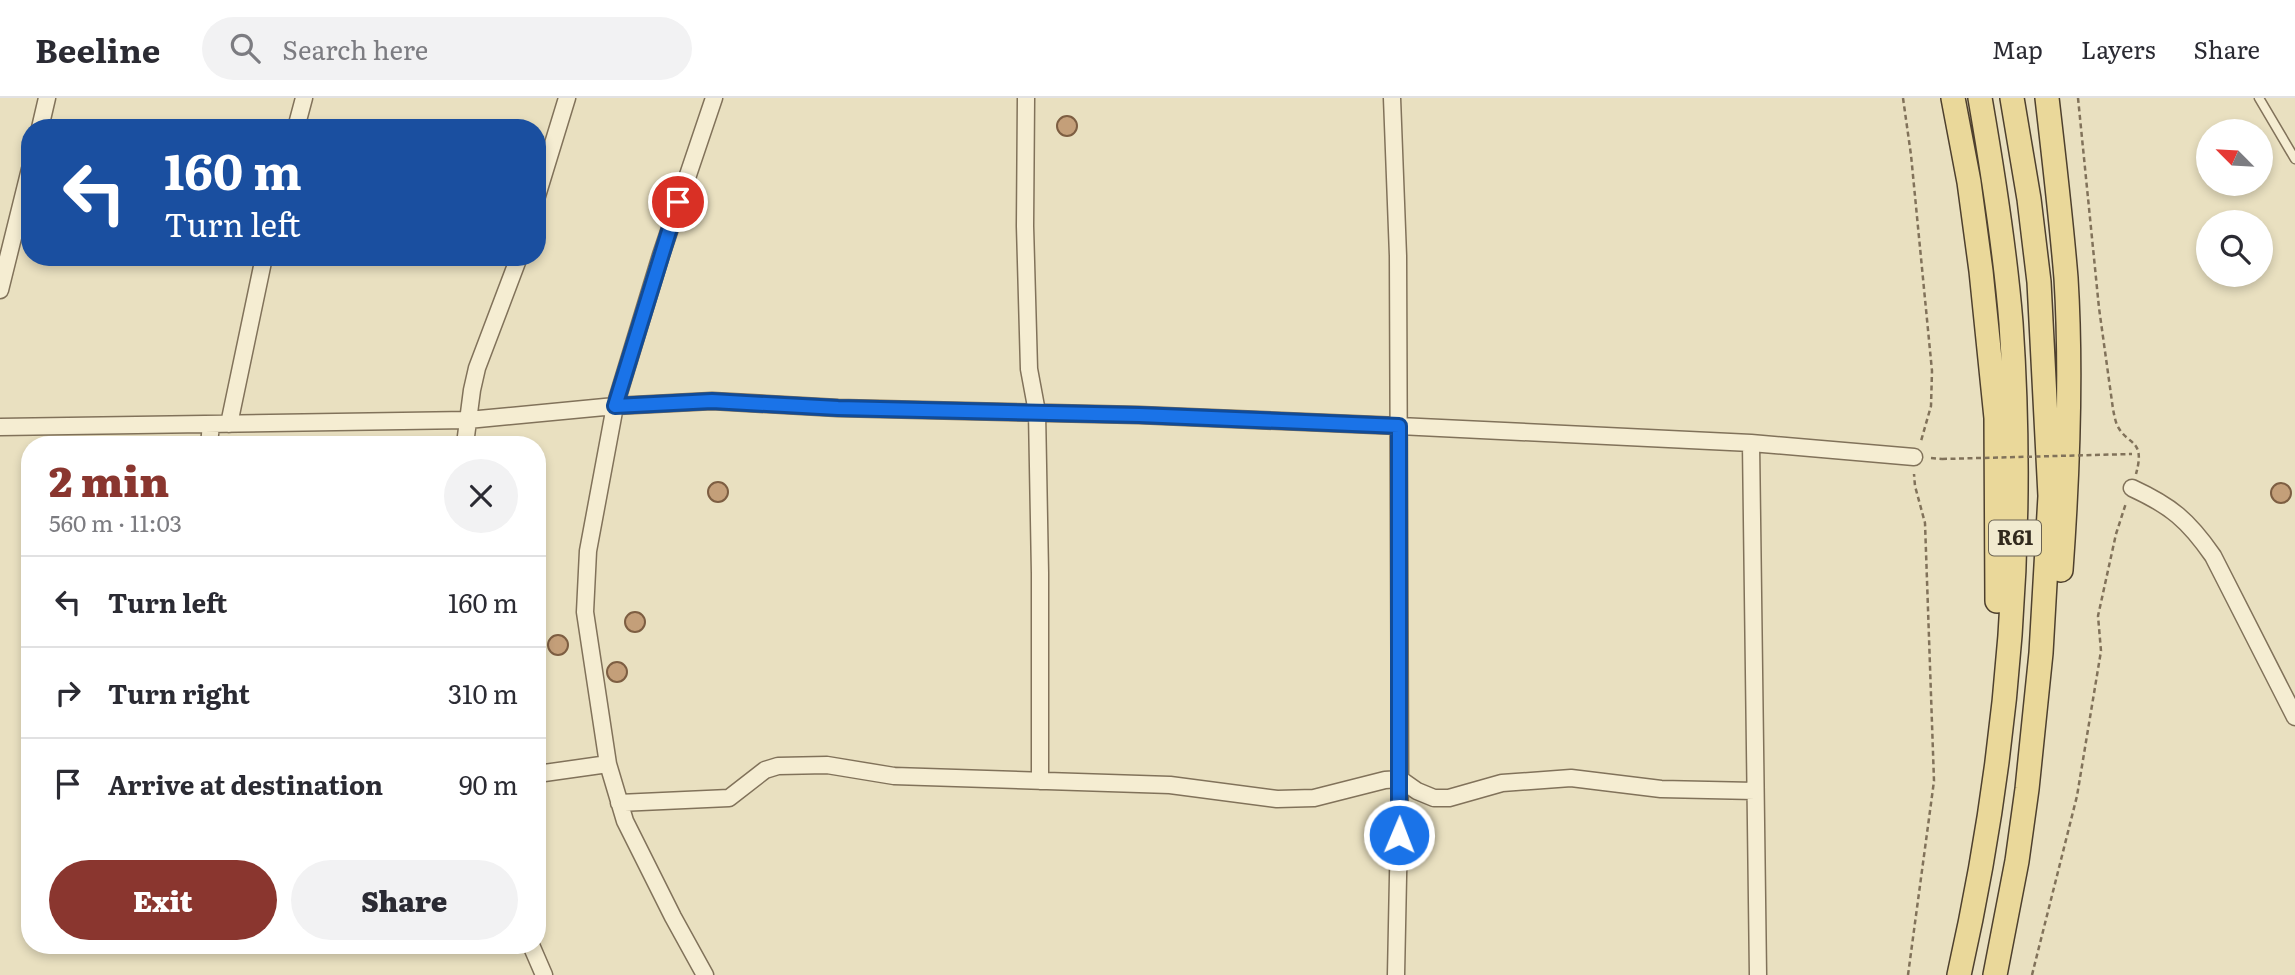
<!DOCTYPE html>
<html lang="en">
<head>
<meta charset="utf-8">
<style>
  :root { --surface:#fff; --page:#f2f2f3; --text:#2b2b33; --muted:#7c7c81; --line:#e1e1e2; --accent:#8a362f }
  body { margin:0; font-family:Literata,serif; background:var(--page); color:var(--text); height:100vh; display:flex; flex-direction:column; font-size:26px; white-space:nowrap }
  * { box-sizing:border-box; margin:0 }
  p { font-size:23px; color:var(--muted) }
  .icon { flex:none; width:38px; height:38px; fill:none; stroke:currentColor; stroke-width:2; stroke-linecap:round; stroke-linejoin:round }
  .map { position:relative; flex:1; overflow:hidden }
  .panel { position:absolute; left:21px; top:338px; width:525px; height:518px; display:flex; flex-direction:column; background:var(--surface); border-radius:28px; box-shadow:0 4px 10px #0003 }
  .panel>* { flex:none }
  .top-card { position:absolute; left:21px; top:21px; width:525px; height:147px; border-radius:28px; box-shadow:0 4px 10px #0003; background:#1a4fa0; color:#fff; overflow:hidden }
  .needle { width:46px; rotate:294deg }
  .fabs { position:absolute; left:2196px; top:21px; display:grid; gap:14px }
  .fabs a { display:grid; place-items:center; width:77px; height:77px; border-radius:50%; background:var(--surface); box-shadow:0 4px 10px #0003; font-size:35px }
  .pin { position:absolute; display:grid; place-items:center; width:60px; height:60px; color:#fff; margin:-30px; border:4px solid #fff; border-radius:50%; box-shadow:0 2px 7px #0007 }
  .me { position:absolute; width:77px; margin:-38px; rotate:1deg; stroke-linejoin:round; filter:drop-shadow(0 0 5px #0008) }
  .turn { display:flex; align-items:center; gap:24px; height:147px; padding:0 28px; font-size:32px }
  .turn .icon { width:91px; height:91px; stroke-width:2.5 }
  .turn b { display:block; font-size:49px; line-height:60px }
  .round { display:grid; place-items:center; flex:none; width:74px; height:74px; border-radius:37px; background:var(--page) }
  .overview { display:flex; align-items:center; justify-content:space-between; height:119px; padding:0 28px }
  h1 { font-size:42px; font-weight:800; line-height:52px; color:var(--accent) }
  .button { display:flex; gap:14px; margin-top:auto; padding:14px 28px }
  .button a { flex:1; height:80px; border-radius:42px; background:var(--accent); color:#fff; font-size:28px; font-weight:800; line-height:80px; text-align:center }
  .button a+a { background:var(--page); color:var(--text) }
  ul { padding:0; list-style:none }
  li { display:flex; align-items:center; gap:21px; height:91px; padding:0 28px; border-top:2px solid var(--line) }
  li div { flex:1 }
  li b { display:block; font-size:26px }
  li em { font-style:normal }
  header { display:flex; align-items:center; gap:42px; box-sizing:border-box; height:98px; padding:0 35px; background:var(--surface); border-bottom:2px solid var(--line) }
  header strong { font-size:33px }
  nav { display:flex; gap:38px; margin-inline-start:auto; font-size:24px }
  .search { width:490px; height:63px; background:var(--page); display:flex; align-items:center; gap:18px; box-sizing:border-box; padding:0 24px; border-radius:38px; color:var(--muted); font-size:26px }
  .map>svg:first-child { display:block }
  .building { fill:#c49f79; stroke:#7d5e42; stroke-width:2 }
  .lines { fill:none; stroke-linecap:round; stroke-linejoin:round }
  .lane-casing { stroke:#81725a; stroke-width:11 }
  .street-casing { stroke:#81725a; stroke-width:19 }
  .primary-casing { stroke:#4e402e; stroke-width:26 }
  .path { stroke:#81725a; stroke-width:2.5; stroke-dasharray:5 3.5; stroke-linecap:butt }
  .lane { stroke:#f5edd2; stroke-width:8 }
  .street { stroke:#f5edd2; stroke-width:16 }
  .primary { stroke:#ead89a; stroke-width:23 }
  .path-bridge { stroke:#81725a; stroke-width:2.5; stroke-dasharray:5 3.5; stroke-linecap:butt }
  .route-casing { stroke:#114b97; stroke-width:18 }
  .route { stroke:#1a73e8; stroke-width:12 }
  .labels { text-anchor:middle; stroke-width:5; stroke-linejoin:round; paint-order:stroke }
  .shield { fill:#f1eacf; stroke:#6b6352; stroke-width:2 }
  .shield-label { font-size:21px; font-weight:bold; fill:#31291d }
</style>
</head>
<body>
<header>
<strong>Beeline</strong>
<div class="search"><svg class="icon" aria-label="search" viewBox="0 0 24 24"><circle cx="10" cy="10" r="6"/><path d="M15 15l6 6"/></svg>Search here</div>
<nav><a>Map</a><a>Layers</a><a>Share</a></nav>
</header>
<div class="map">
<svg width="2295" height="877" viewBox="0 0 2295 877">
  <rect width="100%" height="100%" fill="#e9e0c0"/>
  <path class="building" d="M1057 28a10 10 0 1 1 20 0a10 10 0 1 1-20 0Z
    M708 394a10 10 0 1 1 20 0a10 10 0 1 1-20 0Z
    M2271 395a10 10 0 1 1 20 0a10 10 0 1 1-20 0Z
    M625 524a10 10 0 1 1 20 0a10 10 0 1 1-20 0Z
    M548 547a10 10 0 1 1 20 0a10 10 0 1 1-20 0Z
    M607 574a10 10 0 1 1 20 0a10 10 0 1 1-20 0Z"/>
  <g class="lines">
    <defs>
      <path id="lane" d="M2259 0 2295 61"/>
      <path id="street" d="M1026 0 1025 128 1029 271 1037 314 1040 475V683
        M1392 0 1398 158 1400 681 1396 877
        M40 30 47 0
        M296 30 304 0
        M537 98 567 0
        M0 192 30 71
        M229 326 264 159
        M0 329 468 322 615 308 712 303 838 310 1139 317 1399 328 1751 345 1914 359
        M1751 345 1758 877
        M209 346 211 327
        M465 346 472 292 477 270 519 159
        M2132 390C2171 408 2188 422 2213 458L2295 619
        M537 676 608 666
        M619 705 729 700 765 672 778 668 827 667 894 678 1170 687 1277 701 1314 700 1385 682 1400 681 1417 693 1434 700H1449L1502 685 1571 680 1661 691 1755 693
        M531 847 544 877
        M705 877 673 819 625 723 608 666 585 514 588 453 615 308 661 157 714 0"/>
      <path id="primary" d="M1953 0 1969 84 1981 173 1996 320 1997 503
        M2047 0C2054 60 2061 120 2066 180 2072 277 2068 375 2061 472
        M1959 877C2007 664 2026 444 2011 225 2005 150 1993 75 1980 0
        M1995 877 2017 763 2027 691 2041 555 2050 398 2039 184 2029 101 2012 0"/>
    </defs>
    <use href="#lane" class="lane-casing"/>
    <use href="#street" class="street-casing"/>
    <use href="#primary" class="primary-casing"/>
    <path class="path" d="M1903 0 1911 57 1932 273 1931 308 1921 343
      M2078 0 2099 210 2113 311C2114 316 2115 322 2117 327 2127 348 2146 340 2136 376
      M1931 360 1942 361
      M1908 877 1934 683 1925 425 1915 388 1914 376
      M2032 877 2077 698 2101 553 2098 518 2116 436 2126 405"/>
    <use href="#lane" class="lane"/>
    <use href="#street" class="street"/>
    <use href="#primary" class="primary"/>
    <path class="path-bridge" d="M1942 361 2132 356"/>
  </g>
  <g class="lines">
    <defs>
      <path id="route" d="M678 104 615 308 712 303 838 310 1139 317 1399 328V737"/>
    </defs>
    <use href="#route" class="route-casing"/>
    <use href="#route" class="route"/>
  </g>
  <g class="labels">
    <rect class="shield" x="1989" y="422.5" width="52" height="35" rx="5"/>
    <g class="shield-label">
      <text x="2015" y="447">R61</text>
    </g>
  </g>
</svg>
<div class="fabs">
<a><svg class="needle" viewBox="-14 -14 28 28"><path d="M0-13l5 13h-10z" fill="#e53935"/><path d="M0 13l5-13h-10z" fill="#7c7c81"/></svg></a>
<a><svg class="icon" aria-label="search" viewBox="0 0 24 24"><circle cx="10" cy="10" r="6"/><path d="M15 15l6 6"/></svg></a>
</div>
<div class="pin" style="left:678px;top:104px;background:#d93025"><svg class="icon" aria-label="arrive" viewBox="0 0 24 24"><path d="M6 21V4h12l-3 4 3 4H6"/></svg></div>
<svg class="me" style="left:1399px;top:737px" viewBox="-20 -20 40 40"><circle r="17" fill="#1a73e8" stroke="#fff" stroke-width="3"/><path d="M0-11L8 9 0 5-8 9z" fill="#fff"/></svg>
<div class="top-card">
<div class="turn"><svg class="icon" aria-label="left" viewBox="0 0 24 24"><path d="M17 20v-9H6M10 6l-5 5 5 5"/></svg><div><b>160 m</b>Turn left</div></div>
</div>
<section class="panel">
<div class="overview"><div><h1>2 min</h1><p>560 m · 11:03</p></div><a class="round"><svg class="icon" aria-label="close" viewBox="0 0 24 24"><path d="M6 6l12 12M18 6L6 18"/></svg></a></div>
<ul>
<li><svg class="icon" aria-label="left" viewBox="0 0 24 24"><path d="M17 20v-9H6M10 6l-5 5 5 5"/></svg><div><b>Turn left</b></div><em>160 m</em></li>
<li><svg class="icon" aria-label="right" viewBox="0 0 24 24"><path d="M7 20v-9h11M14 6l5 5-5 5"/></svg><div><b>Turn right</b></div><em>310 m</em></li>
<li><svg class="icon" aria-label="arrive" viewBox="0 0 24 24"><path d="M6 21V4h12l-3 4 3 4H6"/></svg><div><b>Arrive at destination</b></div><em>90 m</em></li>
</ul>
<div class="button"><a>Exit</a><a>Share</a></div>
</section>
</div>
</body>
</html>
